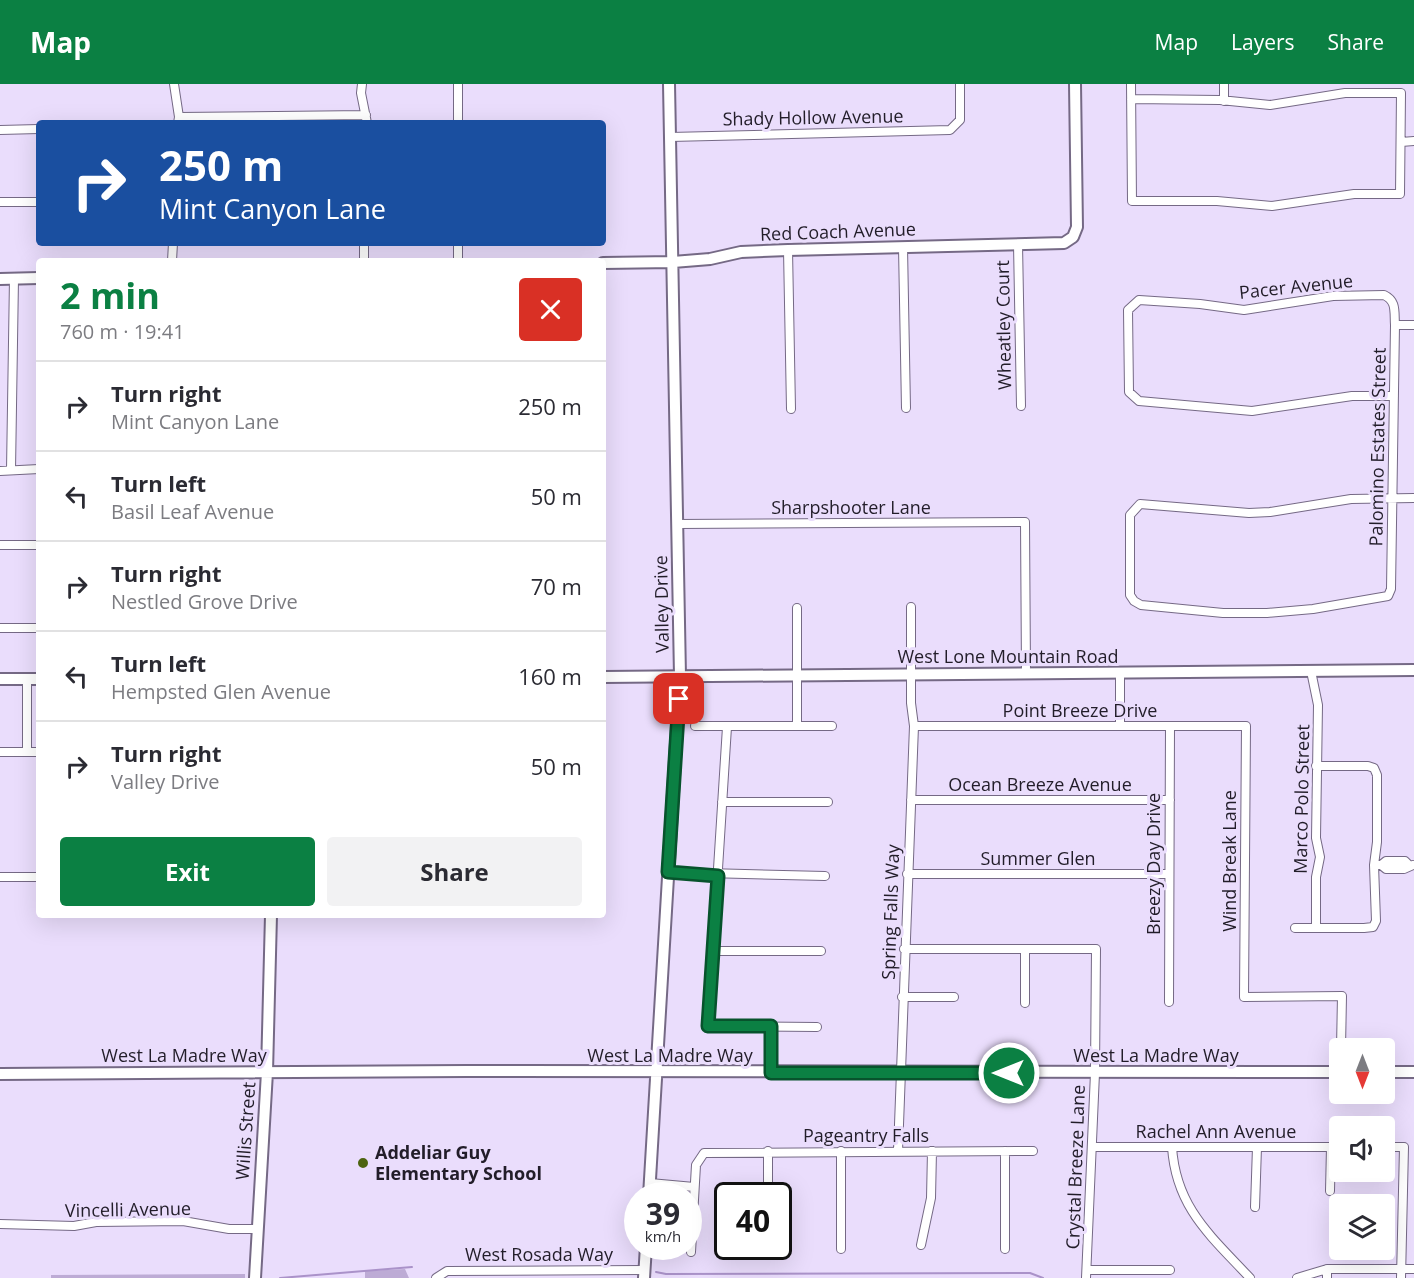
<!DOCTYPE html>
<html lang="en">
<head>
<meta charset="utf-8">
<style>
  :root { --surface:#fff; --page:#f2f2f3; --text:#2b2b33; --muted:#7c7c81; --line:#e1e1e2; --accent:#0b8043 }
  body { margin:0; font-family:"Open Sans",sans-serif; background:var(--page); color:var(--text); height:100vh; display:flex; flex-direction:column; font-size:22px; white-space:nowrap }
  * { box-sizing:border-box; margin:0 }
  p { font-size:20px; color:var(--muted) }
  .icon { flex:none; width:33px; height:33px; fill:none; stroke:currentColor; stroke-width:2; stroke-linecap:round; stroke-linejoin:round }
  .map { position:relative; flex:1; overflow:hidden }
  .side { position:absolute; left:36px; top:174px; width:570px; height:660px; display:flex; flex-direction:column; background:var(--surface); border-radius:6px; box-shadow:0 6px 24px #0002 }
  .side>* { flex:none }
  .banner { position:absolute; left:36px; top:36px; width:570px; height:126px; border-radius:6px; box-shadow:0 6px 24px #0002; background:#1a4fa0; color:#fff; overflow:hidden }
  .needle { width:39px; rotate:180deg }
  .fabs { position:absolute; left:1329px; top:954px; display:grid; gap:12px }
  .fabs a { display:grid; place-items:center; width:66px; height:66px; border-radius:6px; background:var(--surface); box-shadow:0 6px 24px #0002; font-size:30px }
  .speed { position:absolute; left:624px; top:1098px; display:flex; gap:12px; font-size:30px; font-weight:700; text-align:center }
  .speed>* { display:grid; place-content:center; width:78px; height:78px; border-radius:50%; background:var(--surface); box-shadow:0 6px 24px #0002; line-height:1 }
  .speed small { font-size:15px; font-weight:400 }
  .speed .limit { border:3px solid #111; border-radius:9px; background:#fff; color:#111 }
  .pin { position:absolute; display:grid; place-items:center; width:51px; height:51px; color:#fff; margin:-26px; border-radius:12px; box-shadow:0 3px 9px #0006 }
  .me { position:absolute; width:66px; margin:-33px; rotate:270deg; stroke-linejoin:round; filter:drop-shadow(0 0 4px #0008) }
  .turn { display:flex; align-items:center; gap:21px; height:126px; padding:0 24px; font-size:27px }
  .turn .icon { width:78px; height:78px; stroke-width:2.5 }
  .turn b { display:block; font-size:42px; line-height:51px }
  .round { display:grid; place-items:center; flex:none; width:63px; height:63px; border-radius:6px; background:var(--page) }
  .summary { display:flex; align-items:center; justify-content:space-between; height:102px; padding:0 24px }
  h1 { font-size:36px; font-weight:700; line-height:45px; color:var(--accent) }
  .button { display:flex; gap:12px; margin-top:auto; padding:12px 24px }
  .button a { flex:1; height:69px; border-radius:6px; background:var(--accent); color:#fff; font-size:24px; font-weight:700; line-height:69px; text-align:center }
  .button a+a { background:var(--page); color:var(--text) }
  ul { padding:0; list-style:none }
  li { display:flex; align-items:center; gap:18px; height:90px; padding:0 24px; border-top:2px solid var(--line) }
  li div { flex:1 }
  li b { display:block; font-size:22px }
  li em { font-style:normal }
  header { display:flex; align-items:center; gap:36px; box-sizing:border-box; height:84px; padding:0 30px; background:var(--accent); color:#fff }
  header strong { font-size:28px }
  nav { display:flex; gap:33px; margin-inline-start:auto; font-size:21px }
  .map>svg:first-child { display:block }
  .green { fill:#bdabd5 }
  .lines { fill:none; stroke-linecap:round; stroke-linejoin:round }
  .stream { stroke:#aa92c9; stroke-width:2 }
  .minor-casing { stroke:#756985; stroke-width:10 }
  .tertiary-casing { stroke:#756985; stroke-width:14 }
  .secondary-casing { stroke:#756985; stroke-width:14 }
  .minor { stroke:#fff; stroke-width:8 }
  .tertiary { stroke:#fff; stroke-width:10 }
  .secondary { stroke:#fff; stroke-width:10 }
  .route-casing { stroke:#07532c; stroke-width:15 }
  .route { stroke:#0b8043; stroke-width:10 }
  .poi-dot { fill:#4d6310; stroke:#eaddfc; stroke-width:2 }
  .labels { text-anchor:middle; stroke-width:6; stroke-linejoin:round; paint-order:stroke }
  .street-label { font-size:18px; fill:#221d29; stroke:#eaddfc }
  .poi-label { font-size:18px; font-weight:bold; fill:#221d29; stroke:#eaddfc; text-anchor:start }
</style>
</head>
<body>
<header>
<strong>Map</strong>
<nav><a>Map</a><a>Layers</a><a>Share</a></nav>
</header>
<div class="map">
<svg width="1414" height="1194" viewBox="0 0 1414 1194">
  <rect width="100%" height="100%" fill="#eaddfc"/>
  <path class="green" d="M405 1185 409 1194H365V1187Z
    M245 1190V1194H51V1191Z"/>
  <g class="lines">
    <path class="stream" d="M656 1188 666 1190 1030 1189 1043 1194
      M280 1194 412 1183"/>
    <defs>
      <path id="minor" d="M174 0 179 33 178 39
        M362 0 361 9 367 39
        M458 0V39
        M1131 0 1132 117H1217L1272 122 1354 110H1400L1401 9H1345L1270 21 1220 16 1131 15
        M1224 0V17
        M179 33 366 31
        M0 46 39 45
        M670 53 950 46 960 36V0
        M1401 58 1414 57
        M0 118H39
        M458 159V177
        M1018 160 1021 322
        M903 163 906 324
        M788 166 791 325
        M172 177 173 159
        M364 177V159
        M1395 241H1414
        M1394 312H1352L1252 327 1139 317 1129 308 1128 226 1139 216 1200 220 1244 226 1333 212 1384 211C1397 217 1394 228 1395 241L1391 505 1388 512 1313 525 1267 529H1223L1141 521 1134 517 1130 511V431L1140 420 1249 429 1270 428 1351 415 1414 414
        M11 386 14 194
        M0 387 39 385
        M677 440 1025 438 1026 589
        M0 461H39
        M797 524V642
        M0 544H39
        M1311 587 1318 621 1316 754 1320 773 1316 793V844
        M1120 588V642
        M27 595V668
        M695 642H832
        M914 642H1246L1244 913 1342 912 1341 964
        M727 643 708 942 817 943
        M0 668H39
        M911 716H1170
        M722 718H828
        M1374 781H1381L1386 777H1405L1409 781
        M1381 781 1386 785H1404L1413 781
        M668 788 825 792
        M907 790H1169
        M0 793H39
        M1295 844H1364L1373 843 1376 837 1374 781 1377 758V691L1374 684 1368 682H1316
        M904 865H1096L1095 989 1086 1194
        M713 867H821
        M902 913H954
        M1169 918 1170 642
        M1025 919V865
        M771 942V989
        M1092 1063H1340
        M1172 1063C1176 1124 1211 1152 1250 1194
        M1384 1063H1404L1401 1194
        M768 1067V1112
        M841 1067V1165
        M898 1067 914 642 911 619V523
        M1005 1067V1165
        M650 1099 694 1103
        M1330 1107 1331 1063
        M1255 1123 1257 1063
        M0 1140 74 1142 96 1138 183 1137 229 1145H256
        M921 1161 931 1114 932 1067
        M768 1162V1165
        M691 1168 696 1081 704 1069 1033 1067
        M1087 1186H1170
        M436 1194 447 1187 645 1186
        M1297 1194 1327 1185H1414
        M1327 1194V1185"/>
      <path id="tertiary" d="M603 179 673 178 710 175 741 168 788 166 1064 159 1073 153 1077 143 1075 0
        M0 195 39 194
        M1384 988H1414
        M0 990 466 987 1340 988
        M649 1112 680 592 669 0
        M255 1194 267 988 271 831
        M644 1194 646 1162"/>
      <path id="secondary" d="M603 593 1414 586
        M0 595H39"/>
    </defs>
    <use href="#minor" class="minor-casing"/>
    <use href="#tertiary" class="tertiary-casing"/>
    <use href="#secondary" class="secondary-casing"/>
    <use href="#minor" class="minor"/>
    <use href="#tertiary" class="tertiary"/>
    <use href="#secondary" class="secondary"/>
  </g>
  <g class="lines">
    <defs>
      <path id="route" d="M679 615 668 788 718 792 708 942H771V989H1009"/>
    </defs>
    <use href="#route" class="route-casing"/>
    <use href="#route" class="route"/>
  </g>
  <circle class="poi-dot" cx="363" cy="1079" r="6"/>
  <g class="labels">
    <g class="street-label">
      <text transform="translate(813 34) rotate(-1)" y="6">Shady Hollow Avenue</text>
      <text transform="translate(838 148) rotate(-2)" y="6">Red Coach Avenue</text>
      <text transform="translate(1296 203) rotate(-6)" y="6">Pacer Avenue</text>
      <text transform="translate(1004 241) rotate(-91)" y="6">Wheatley Court</text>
      <text transform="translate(1378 363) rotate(-89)" y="6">Palomino Estates Street</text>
      <text x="851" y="430">Sharpshooter Lane</text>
      <text transform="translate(662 520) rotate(-91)" y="6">Valley Drive</text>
      <text x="1008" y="579">West Lone Mountain Road</text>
      <text x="1080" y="633">Point Breeze Drive</text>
      <text x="1040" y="707">Ocean Breeze Avenue</text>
      <text transform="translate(1302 715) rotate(-89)" y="6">Marco Polo Street</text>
      <text x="1038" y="781">Summer Glen</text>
      <text transform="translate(1230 777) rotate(-90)" y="6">Wind Break Lane</text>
      <text transform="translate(1154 780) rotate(-90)" y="6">Breezy Day Drive</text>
      <text transform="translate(891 828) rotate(-88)" y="6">Spring Falls Way</text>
      <text x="184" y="978">West La Madre Way</text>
      <text x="670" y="978">West La Madre Way</text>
      <text x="1156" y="978">West La Madre Way</text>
      <text transform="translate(246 1047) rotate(-86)" y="6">Willis Street</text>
      <text x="1216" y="1054">Rachel Ann Avenue</text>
      <text x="866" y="1058">Pageantry Falls</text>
      <text transform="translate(1076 1083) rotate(-88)" y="6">Crystal Breeze Lane</text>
      <text transform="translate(128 1126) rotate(-1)" y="6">Vincelli Avenue</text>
      <text x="539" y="1177">West Rosada Way</text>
    </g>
    <g class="poi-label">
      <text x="375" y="1075">Addeliar Guy<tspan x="375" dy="21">Elementary School</tspan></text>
    </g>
  </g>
</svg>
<div class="fabs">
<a><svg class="needle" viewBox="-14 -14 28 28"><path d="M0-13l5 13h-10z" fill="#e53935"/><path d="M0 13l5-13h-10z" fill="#7c7c81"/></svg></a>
<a><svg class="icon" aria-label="sound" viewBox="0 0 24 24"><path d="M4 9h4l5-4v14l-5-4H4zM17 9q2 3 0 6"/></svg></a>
<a><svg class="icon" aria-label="layers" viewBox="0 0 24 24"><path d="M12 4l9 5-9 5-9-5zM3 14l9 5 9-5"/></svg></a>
</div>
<div class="speed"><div>39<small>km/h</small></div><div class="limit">40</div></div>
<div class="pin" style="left:679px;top:615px;background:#d93025"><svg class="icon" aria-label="arrive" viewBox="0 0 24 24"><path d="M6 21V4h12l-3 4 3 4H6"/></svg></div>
<svg class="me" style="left:1009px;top:989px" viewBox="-20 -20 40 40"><circle r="17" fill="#0b8043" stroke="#fff" stroke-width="3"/><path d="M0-11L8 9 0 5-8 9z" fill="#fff"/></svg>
<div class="banner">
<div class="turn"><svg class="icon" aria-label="right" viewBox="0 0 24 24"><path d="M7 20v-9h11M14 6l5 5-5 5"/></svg><div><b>250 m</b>Mint Canyon Lane</div></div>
</div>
<section class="side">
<div class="summary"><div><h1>2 min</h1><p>760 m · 19:41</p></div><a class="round" style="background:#d93025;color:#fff"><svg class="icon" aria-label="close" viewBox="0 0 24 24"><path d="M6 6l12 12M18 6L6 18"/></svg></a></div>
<ul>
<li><svg class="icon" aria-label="right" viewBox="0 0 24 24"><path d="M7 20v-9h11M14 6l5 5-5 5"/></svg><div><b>Turn right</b><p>Mint Canyon Lane</p></div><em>250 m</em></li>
<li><svg class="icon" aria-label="left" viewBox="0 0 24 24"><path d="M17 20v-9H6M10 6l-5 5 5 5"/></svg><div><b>Turn left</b><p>Basil Leaf Avenue</p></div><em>50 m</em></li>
<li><svg class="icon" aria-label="right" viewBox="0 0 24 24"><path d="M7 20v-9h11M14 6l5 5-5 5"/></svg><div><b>Turn right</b><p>Nestled Grove Drive</p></div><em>70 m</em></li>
<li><svg class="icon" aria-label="left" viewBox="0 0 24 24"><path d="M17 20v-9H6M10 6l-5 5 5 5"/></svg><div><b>Turn left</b><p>Hempsted Glen Avenue</p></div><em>160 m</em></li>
<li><svg class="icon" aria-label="right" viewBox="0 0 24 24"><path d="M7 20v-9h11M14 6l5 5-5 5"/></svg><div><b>Turn right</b><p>Valley Drive</p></div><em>50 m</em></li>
</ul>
<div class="button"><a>Exit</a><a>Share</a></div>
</section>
</div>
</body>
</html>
